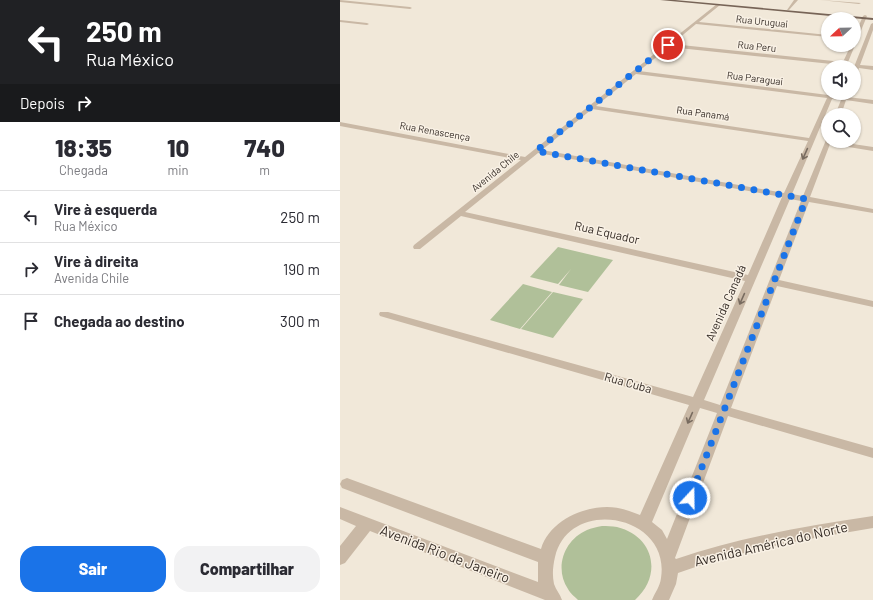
<!DOCTYPE html>
<html lang="pt">
<head>
<meta charset="utf-8">
<style>
  :root { --surface:#fff; --page:#f2f2f3; --text:#2b2b33; --muted:#7c7c81; --line:#e1e1e2; --accent:#1a73e8 }
  body { margin:0; font-family:Barlow,sans-serif; background:var(--page); color:var(--text); height:100vh; display:flex; flex-direction:column; font-size:15px; white-space:nowrap }
  * { box-sizing:border-box; margin:0 }
  p { font-size:13px; color:var(--muted) }
  .icon { flex:none; width:22px; height:22px; fill:none; stroke:currentColor; stroke-width:2; stroke-linecap:round; stroke-linejoin:round }
  .map { position:relative; flex:1; overflow:hidden }
  .details { display:flex; flex-direction:column; background:var(--surface); width:340px }
  .details>* { flex:none }
  .guide { background:#202124; color:#fff; overflow:hidden }
  .needle { width:26px; rotate:248deg }
  .tools { position:absolute; left:481px; top:12px; display:grid; gap:8px }
  .tools a { display:grid; place-items:center; width:40px; height:40px; border-radius:50%; background:var(--surface); box-shadow:0 1px 3px #0004; font-size:20px }
  .pin { position:absolute; display:grid; place-items:center; width:34px; height:34px; color:#fff; margin:-17px; border:2px solid #fff; border-radius:50%; box-shadow:0 1px 4px #0007 }
  .me { position:absolute; width:44px; margin:-22px; rotate:21deg; stroke-linejoin:round; filter:drop-shadow(0 0 3px #0008) }
  .turn { display:flex; align-items:center; gap:14px; height:84px; padding:0 20px; font-size:18px }
  .turn .icon { width:52px; height:52px; stroke-width:2.5 }
  .turn b { display:block; font-size:28px; line-height:34px }
  .then { display:flex; align-items:center; height:38px; padding:0 20px; background:#0003; gap:8px; font-size:15px }
  .eta { display:flex; justify-content:space-evenly; align-items:center; height:68px; text-align:center }
  .eta b { font-size:24px; font-weight:800; line-height:28px }
  .primary-button { display:flex; gap:8px; margin-top:auto; padding:8px 20px }
  .primary-button a { flex:1; height:46px; border-radius:16px; background:var(--accent); color:#fff; font-size:16px; font-weight:800; line-height:46px; text-align:center }
  .primary-button a+a { background:var(--page); color:var(--text) }
  ul { padding:0; list-style:none }
  li { display:flex; align-items:center; gap:12px; height:52px; padding:0 20px; border-top:1px solid var(--line) }
  li div { flex:1 }
  li b { display:block; font-size:15px }
  li em { font-style:normal }
  main { display:flex; flex:1; min-height:0 }
  .map>svg:first-child { display:block }
  .green { fill:#b0c099 }
  .lines { fill:none; stroke-linecap:round; stroke-linejoin:round }
  .minor { fill:#c9b8a5; fill-rule:evenodd }
  .major { fill:#776457; fill-rule:evenodd }
  .oneway { stroke:#786b5f }
  .route { stroke:#1a73e8; stroke-width:7; stroke-dasharray:0 12.6 }
  .labels { text-anchor:middle; stroke-width:3; stroke-linejoin:round; paint-order:stroke }
  .far-street-label { font-size:10px; fill:#352c26; stroke:#f9f1e5 }
  .street-label { font-size:12px; fill:#352c26; stroke:#f9f1e5 }
  .near-street-label { font-size:14px; fill:#352c26; stroke:#f9f1e5 }
</style>
</head>
<body>
<main>
<section class="details">
<div class="guide">
<div class="turn"><svg class="icon" aria-label="left" viewBox="0 0 24 24"><path d="M17 20v-9H6M10 6l-5 5 5 5"/></svg><div><b>250 m</b>Rua México</div></div>
<div class="then">Depois<svg class="icon" aria-label="right" viewBox="0 0 24 24"><path d="M7 20v-9h11M14 6l5 5-5 5"/></svg></div>
</div>
<div class="eta">
<div><b>18:35</b><p>Chegada</p></div>
<div><b>10</b><p>min</p></div>
<div><b>740</b><p>m</p></div>
</div>
<ul>
<li><svg class="icon" aria-label="left" viewBox="0 0 24 24"><path d="M17 20v-9H6M10 6l-5 5 5 5"/></svg><div><b>Vire à esquerda</b><p>Rua México</p></div><em>250 m</em></li>
<li><svg class="icon" aria-label="right" viewBox="0 0 24 24"><path d="M7 20v-9h11M14 6l5 5-5 5"/></svg><div><b>Vire à direita</b><p>Avenida Chile</p></div><em>190 m</em></li>
<li><svg class="icon" aria-label="arrive" viewBox="0 0 24 24"><path d="M6 21V4h12l-3 4 3 4H6"/></svg><div><b>Chegada ao destino</b></div><em>300 m</em></li>
</ul>
<div class="primary-button"><a>Sair</a><a>Compartilhar</a></div>
</section>
<div class="map">
<svg width="533" height="600" viewBox="0 0 533 600">
  <rect width="100%" height="100%" fill="#f1e8d9"/>
  <path class="green" d="M218 247 273 260 248 292 219 285 231 269 218 284 190 277Z
    M183 284 212 292 180 329 150 320Z
    M213 292 243 299 213 338 181 329Z
    M262 526C267 526 272 526 277 527 314 536 323 575 295 600H238C235 597 230 593 228 589 214 568 224 540 247 530 251 528 257 527 262 526Z"/>
  <g class="lines">
    <path class="minor" d="M0 0 70 7 72 8 70 9 0 2Z
      M454 0H458L449 10H447Z
      M480 0 521 3 519 4Z
      M377 4 380 5 359 22 488 35V37L356 24 332 44 503 62 511 45H514V37L523 16 525 15 527 16 506 67H500L501 65 329 47 299 71 488 95 489 93H495L494 95 502 96 503 93H509L507 97 533 100V104L506 100 501 115H495L501 100 492 99 452 194 463 196 486 140 533 147V151L490 144 470 197 533 209V213L469 202 439 280 533 301V307L437 286 391 408 533 448V458L388 416 335 558 336 559C399 537 467 526 533 516V528C467 539 400 550 338 573L336 584 329 600H312C315 592 320 587 321 578 331 514 229 496 215 557 213 566 212 574 214 584 216 590 220 594 222 600H205L30 531 5 563 0 565V546L16 526 0 519V507L198 582V562L2 488 0 484 2 480 7 478 201 549C209 522 241 507 267 507 279 507 290 511 300 515L349 405 40 316 39 314 40 312H48L353 397 405 281 121 216 80 249H74L73 247 74 245 181 160 0 126V122L185 157ZM296 74 487 98 469 138 256 106ZM252 109 468 141 444 193 202 150ZM198 153 442 197 408 275 125 212ZM450 199 461 201 380 405 364 400ZM360 408 377 413 327 539 322 530 312 522Z
      M0 20 27 23 29 24 27 25 0 22Z
      M533 23V30L520 65 533 66V70L519 68 517 73 514 75V67L531 24Z"/>
    <path class="major" d="M320 0H335L533 18V20Z"/>
  </g>
  <defs><path id="oneway-shaft" d="M-6 0H5M1.5-3L5.5 0L1.5 3" fill="none" stroke-width="1.6" stroke-linecap="round" stroke-linejoin="round"/></defs>
  <g class="oneway">
    <use href="#oneway-shaft" transform="translate(465 154) rotate(114)"/>
    <use href="#oneway-shaft" transform="translate(402 299) rotate(114)"/>
    <use href="#oneway-shaft" transform="translate(350 418) rotate(114)"/>
  </g>
  <g class="lines">
    <path class="route" d="M328 45 196 151 466 199 350 498"/>
  </g>
  <g class="labels">
    <g class="far-street-label">
      <text transform="translate(422 21) rotate(6)" y="4">Rua Uruguai</text>
      <text transform="translate(417 46) rotate(6)" y="4">Rua Peru</text>
      <text transform="translate(415 78) rotate(7)" y="4">Rua Paraguai</text>
      <text transform="translate(363 113) rotate(8)" y="4">Rua Panamá</text>
      <text transform="translate(95 131) rotate(10)" y="4">Rua Renascença</text>
      <text transform="translate(155 171) rotate(-39)" y="4">Avenida Chile</text>
    </g>
    <g class="street-label">
      <text transform="translate(267 233) rotate(13)" y="4">Rua Equador</text>
      <text transform="translate(386 303) rotate(-66)" y="4">Avenida Canadá</text>
      <text transform="translate(288 383) rotate(16)" y="4">Rua Cuba</text>
    </g>
    <g class="near-street-label">
      <text transform="translate(431 544) rotate(-13)" y="5">Avenida América do Norte</text>
      <text transform="translate(105 554) rotate(21)" y="5">Avenida Rio de Janeiro</text>
    </g>
  </g>
</svg>
<div class="tools">
<a><svg class="needle" viewBox="-14 -14 28 28"><path d="M0-13l5 13h-10z" fill="#e53935"/><path d="M0 13l5-13h-10z" fill="#7c7c81"/></svg></a>
<a><svg class="icon" aria-label="sound" viewBox="0 0 24 24"><path d="M4 9h4l5-4v14l-5-4H4zM17 9q2 3 0 6"/></svg></a>
<a><svg class="icon" aria-label="search" viewBox="0 0 24 24"><circle cx="10" cy="10" r="6"/><path d="M15 15l6 6"/></svg></a>
</div>
<div class="pin" style="left:328px;top:45px;background:#d93025"><svg class="icon" aria-label="arrive" viewBox="0 0 24 24"><path d="M6 21V4h12l-3 4 3 4H6"/></svg></div>
<svg class="me" style="left:350px;top:498px" viewBox="-20 -20 40 40"><circle r="17" fill="#1a73e8" stroke="#fff" stroke-width="3"/><path d="M0-11L8 9 0 5-8 9z" fill="#fff"/></svg>
</div>
</main>
</body>
</html>
